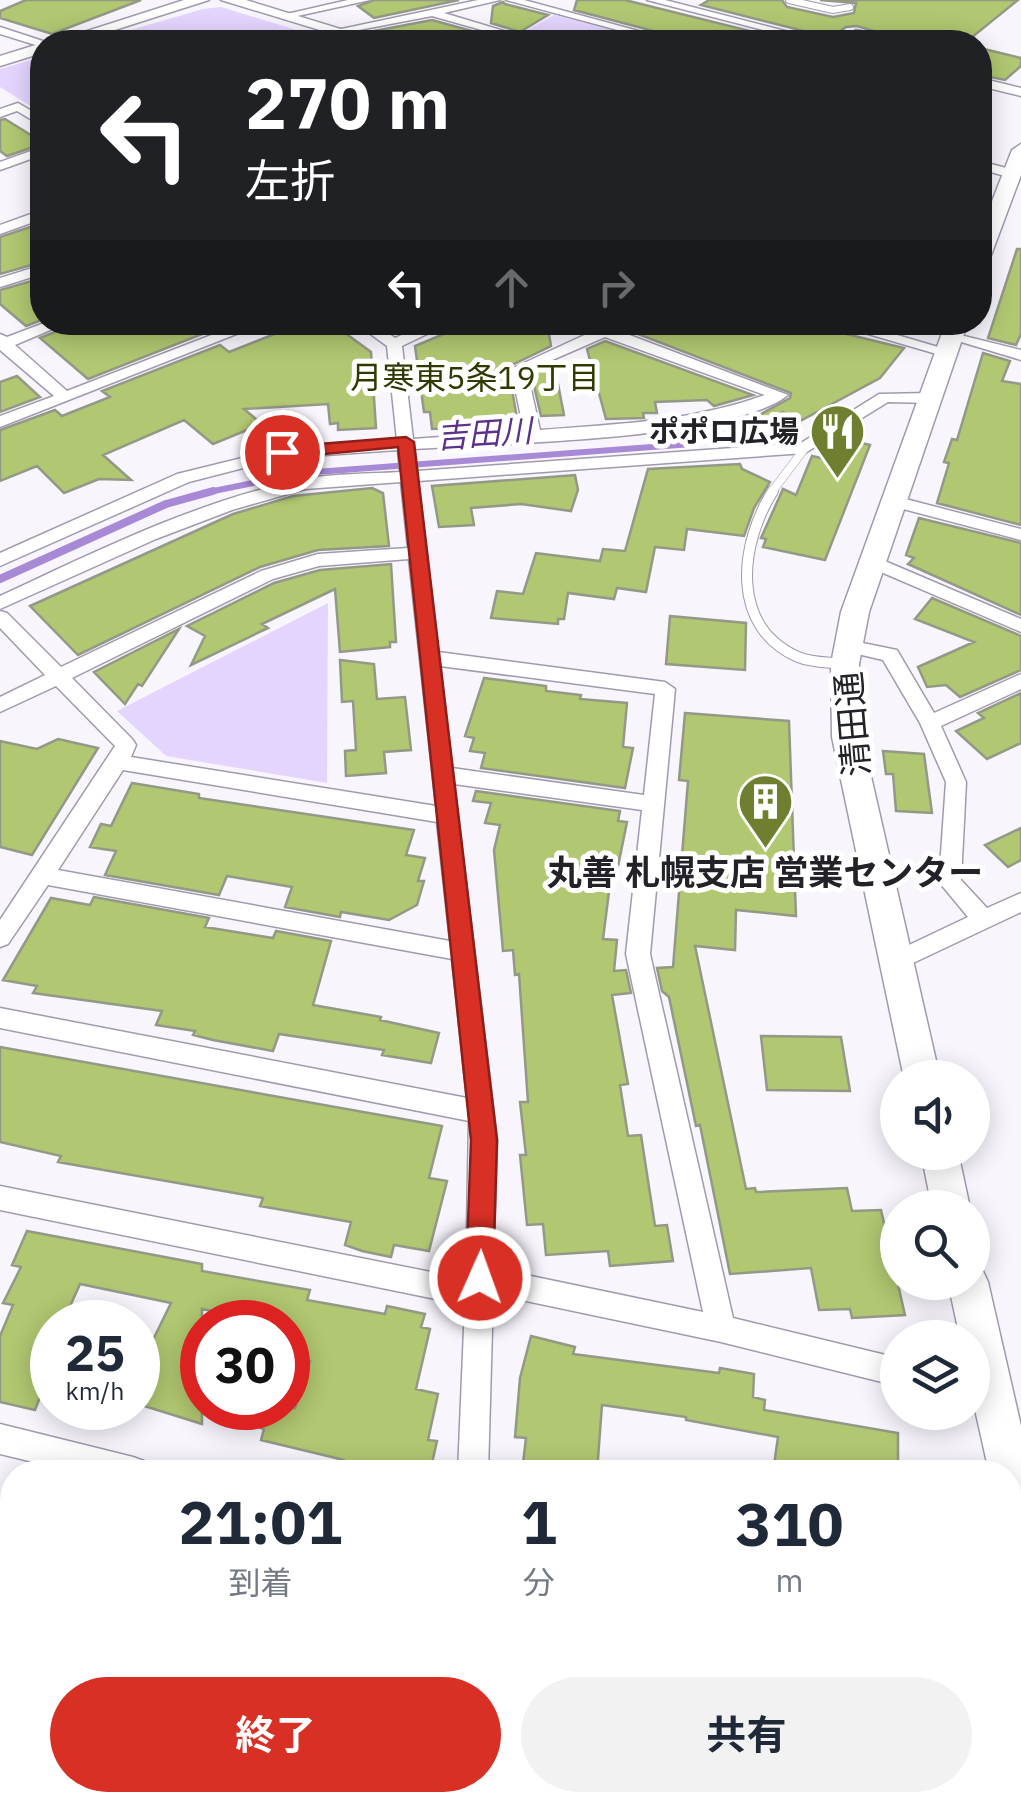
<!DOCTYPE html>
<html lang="ja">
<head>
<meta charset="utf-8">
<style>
  :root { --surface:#fff; --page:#f2f2f3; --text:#1f2937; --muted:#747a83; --accent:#d93025 }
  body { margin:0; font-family:"IBM Plex Sans","Noto Sans JP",sans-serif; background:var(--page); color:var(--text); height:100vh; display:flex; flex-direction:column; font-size:38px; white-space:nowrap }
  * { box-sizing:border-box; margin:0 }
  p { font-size:32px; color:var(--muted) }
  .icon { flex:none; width:55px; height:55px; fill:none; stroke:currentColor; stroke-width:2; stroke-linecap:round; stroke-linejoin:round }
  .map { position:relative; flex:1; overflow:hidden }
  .details { position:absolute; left:0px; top:1460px; width:1022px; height:352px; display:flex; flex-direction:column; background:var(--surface); border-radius:40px 40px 0 0; box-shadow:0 5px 25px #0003 }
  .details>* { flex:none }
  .guide { position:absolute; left:30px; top:30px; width:962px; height:305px; border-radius:40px; box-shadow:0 5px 25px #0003; background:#202124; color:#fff; overflow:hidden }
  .fabs { position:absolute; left:880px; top:1060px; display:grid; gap:20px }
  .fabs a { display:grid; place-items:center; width:110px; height:110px; border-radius:50%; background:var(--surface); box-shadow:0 5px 25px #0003; font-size:50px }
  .speed { position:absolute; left:30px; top:1300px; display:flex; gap:20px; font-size:50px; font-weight:700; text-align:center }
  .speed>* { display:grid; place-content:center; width:130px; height:130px; border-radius:50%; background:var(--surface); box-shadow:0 5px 25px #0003; line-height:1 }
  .speed small { font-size:25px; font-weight:400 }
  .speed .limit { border:15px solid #d22; background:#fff; color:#111 }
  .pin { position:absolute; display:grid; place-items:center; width:85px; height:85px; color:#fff; margin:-42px; border:5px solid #fff; border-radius:50%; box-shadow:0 2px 10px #0007 }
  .me { position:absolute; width:110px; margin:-55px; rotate:2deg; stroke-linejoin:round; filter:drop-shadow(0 0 8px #0008) }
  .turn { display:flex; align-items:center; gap:35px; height:210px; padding:0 50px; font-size:45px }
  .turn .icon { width:130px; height:130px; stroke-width:2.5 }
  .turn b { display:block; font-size:70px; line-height:85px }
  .lanes { display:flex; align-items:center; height:95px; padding:0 50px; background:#0003; justify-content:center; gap:50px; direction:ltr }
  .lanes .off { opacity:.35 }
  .eta { display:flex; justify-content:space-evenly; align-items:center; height:170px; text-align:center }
  .eta b { font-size:60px; font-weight:700; line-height:70px }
  .primary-button { display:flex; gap:20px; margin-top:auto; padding:20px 50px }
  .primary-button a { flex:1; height:115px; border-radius:60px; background:var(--accent); color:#fff; font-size:40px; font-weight:700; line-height:115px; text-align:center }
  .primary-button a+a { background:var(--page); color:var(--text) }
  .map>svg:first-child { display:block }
  .green { fill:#e4d5ff }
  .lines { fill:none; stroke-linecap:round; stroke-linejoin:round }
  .stream-far1 { stroke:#a889d6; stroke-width:6 }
  .stream { stroke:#a889d6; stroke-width:8 }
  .building { fill:#b1c771; stroke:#939986; stroke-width:2.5 }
  .lane-far2-casing { stroke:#a19aad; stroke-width:8 }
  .lane-far1-casing { stroke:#a19aad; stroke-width:9 }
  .lane-casing { stroke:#a19aad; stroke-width:12 }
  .street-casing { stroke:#a19aad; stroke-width:3 }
  .secondary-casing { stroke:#a19aad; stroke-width:3 }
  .lane-far2 { stroke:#fff; stroke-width:6 }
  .lane-far1 { stroke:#fff; stroke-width:8 }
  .lane { stroke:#fff; stroke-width:10 }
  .street { fill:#fff; fill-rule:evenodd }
  .secondary { fill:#fff; fill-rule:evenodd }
  .route { fill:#d93025; stroke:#8d1f18; stroke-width:2.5 }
  .labels { text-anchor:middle; stroke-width:10; stroke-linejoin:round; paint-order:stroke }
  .far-poi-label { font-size:30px; font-weight:bold; fill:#242229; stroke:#fff; text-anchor:end }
  .far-neighbourhood-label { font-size:32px; fill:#2f3a00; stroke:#fff }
  .far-water-label { font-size:32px; font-style:italic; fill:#5b318b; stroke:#fff }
  .street-label { font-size:35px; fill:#242229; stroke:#fff }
  .poi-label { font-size:35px; font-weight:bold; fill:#242229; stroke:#fff }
</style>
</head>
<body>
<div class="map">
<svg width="1021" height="1811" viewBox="0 0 1021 1811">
  <rect width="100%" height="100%" fill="#f8f5fd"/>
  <path class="green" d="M221 7 329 40 90 42 203 9Z
    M554 15 615 31C586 50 552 43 520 34Z
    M42 57V113L0 87V69Z
    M328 603 327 783 166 756 117 711Z"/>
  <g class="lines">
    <path class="stream-far1" d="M204 493 302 473 692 444"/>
    <path class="stream" d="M0 579 166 504 213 491"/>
  </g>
  <path class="building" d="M26 0H141L52 34 0 18V11Z
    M374 0H459L374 18 358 6Z
    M577 0H625L786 40 683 42 680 38 574 10Z
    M709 0H782L787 7 833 17 854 13 856 3 820 0H1018L966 42H910L857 26 846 27 831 38 701 5Z
    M503 2 505 4 548 15 520 32 491 23 493 6Z
    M432 20 512 42H415L374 31Z
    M980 48 1021 58V66L1005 80 980 75Z
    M5 119 42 142V144L7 156 0 151V120Z
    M42 223V262L0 274V237Z
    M1017 249H1021V334L1016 345 988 338Z
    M42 278V320L26 326 0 304V290Z
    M93 322H191L205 333 88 379 40 338 67 327 71 331Z
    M305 322H330L371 352 376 428 338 430V423L330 424 328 404 244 409 262 424 213 444 184 420 103 455 131 480 99 479 64 493 37 466 0 481V430L55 410 62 416 110 397 102 391 220 345 229 352Z
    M472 322H547L551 346 508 367 517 418 463 421 464 427 432 429 430 412H424L415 346Z
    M607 322H797L904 348 880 378 800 421 783 412 740 426 733 421 761 414 790 398 791 393Z
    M605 341 753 395 714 406 707 400 655 402 657 413H643L644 418 606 419 587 349Z
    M983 353 1010 361 1002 381 1021 384V525L937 503 949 463 944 462 952 439 957 440Z
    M554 363 564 415 541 416 531 373Z
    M17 376 40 397 0 412V382Z
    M848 440 870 445 825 560 763 547 766 539 761 538 783 489 796 495 812 456 839 462Z
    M740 464 742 469 770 482 754 508 744 536 687 529 684 550 655 547 646 592 617 588 614 599 568 593 564 619H558V624L491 618 497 591 523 594 536 553 600 561 603 549 625 551 648 469Z
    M575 475 578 490 571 511 521 504 471 508 474 525 439 527 432 486Z
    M372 488 383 493 389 546 318 550 260 567 78 655 30 606 233 514 293 496Z
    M919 518 1021 543V615L908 564 914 558 906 555Z
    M391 564 396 642H390V647L340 652 335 589 262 624 268 628 191 665 205 636 187 626 274 583 320 570Z
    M932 598 1021 636V670L960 697 946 685 927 687 918 667 974 642 915 619Z
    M670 616 746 623 745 670 666 664Z
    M179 629 142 686 138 684 125 704 94 672Z
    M340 660 374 664 377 699 405 697 411 750 384 752 386 773 346 776 345 751 356 750 353 701 342 702Z
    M484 678 546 686V691L581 695 580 699 627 703 623 747 633 748 625 788 481 768 485 753 470 751 474 738 465 736Z
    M1021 693V743L987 759 956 731 984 718 978 713Z
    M685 713 789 721 796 916 736 910 735 950 695 946 746 1189 755 1188 756 1192 847 1188 852 1211 881 1210 905 1315 852 1318 850 1309 819 1310 811 1268 730 1274 700 1125 696 1126 669 997 662 991 657 968 673 967 688 781 679 780Z
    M58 739 98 748 32 855 0 847V741L37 749Z
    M883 751 924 754 932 813 896 811 893 774H886Z
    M132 783 199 794V798L414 830 406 855 425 858 418 881H424L417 905 389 920 341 912 340 917 285 907 292 887 227 876 219 895 105 875 116 851 90 847 101 824 111 826Z
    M476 791 620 811 618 821 627 822 616 876H611L603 939 617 940 614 971 626 970 631 993 612 995 628 1084 620 1085 628 1136 641 1135 655 1226 667 1225 673 1261 610 1266 608 1251 546 1255 543 1224 527 1225 520 1155H526L520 1102H528L519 974 515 975 513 950 503 951 494 850 500 825 485 823 491 803 473 801Z
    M1021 828V860L1008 867 985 845Z
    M94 897 209 918 205 927 273 938 276 931 331 941 313 1005 381 1017 380 1020 439 1033 431 1063 382 1055 384 1050 279 1034 273 1051 213 1040 193 1035 195 1031 156 1025 162 1011 33 993 37 986 3 980 51 898 90 905Z
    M761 1036 841 1037 850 1091 767 1090Z
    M0 1047 442 1126 429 1178 447 1181 429 1251 394 1245 391 1257 362 1251 345 1245 351 1222 260 1206 263 1198 58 1162 61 1156 0 1142Z
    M27 1231 202 1264V1271L310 1290 307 1300 385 1314 387 1306 425 1314 421 1327 430 1329 416 1389 438 1394 428 1440 437 1441 430 1472H341L344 1460 261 1440 264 1429 211 1413 212 1408H295L310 1361 288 1357 295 1330 288 1329V1322H256L257 1320 202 1309V1424L138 1404V1349L147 1352 171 1303 80 1284 63 1322H52V1348L40 1379 47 1380 35 1410 0 1402V1336L13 1305 3 1303 21 1267 12 1265Z
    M531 1336 575 1347 573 1354 719 1373 720 1368 754 1374 753 1397 765 1400 764 1410 898 1433V1472H773L778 1437 686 1420V1417L602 1405 597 1472H522L526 1438 515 1437 520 1378Z"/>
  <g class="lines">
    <defs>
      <path id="lane-far2" d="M789 0 833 10 850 7"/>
      <path id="lane-far1" d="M771 493 805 448"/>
      <path id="lane" d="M773 491C739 545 730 627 798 657 812 663 829 662 844 664"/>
      <path id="street" d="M348 0H370L284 19 278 16Z
        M478 0H500L444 13 541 42H524L432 16 338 34 332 31Z
        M506 0H524L679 42H662Z
        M647 0H665L828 42H810Z
        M0 27 46 42H47H42V47L0 34Z
        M856 30 866 32 852 42H840Z
        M980 78 1021 88V96L980 86Z
        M18 103 42 117V126L17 111 0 117V109Z
        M42 147V155L0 170V162Z
        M980 161 1017 171 1019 174 1012 178 980 169Z
        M42 210V219L0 234V225Z
        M42 265V274L0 287V278Z
        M47 322H69L15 345 67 391 245 322H267L0 427V416L54 396 0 350V334L7 337Z
        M354 322H372L395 338 431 322H452L402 346 413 439 524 431 511 369 591 332 572 322H595L788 395C731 441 495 443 414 449L417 471 801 443 879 394 931 393 939 398 931 403 888 402 805 453 418 481 438 652 665 682 675 689 650 954 733 1318 898 1358V1386L721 1342 493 1294 488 1472H458L465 1305 0 1210V1186L466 1279 469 1121 0 1028V1008L467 1098 452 959 48 885 8 944 0 947V920L115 746 56 686 0 712V697L45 675 0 628V611L7 613 61 667 261 571 318 554 408 548 401 482 305 489 232 510 156 539 0 609V596C97 551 195 502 300 480 332 473 368 474 400 472L398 450 282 458 189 482 0 566V553L177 474 282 448 397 440 387 346ZM605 337 765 395C690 422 619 424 540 430L527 371ZM409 559 436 806 131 757 136 745 133 740 72 678 273 579 319 566ZM440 666 655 694 644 795 452 768ZM123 770 437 822 450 941 58 870ZM454 784 642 810 626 954 703 1312 493 1268 497 1140Z
        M827 322H853L955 352 947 357Z
        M948 332 1021 350V360L948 338Z
        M894 496 1021 529V540L888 505 885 501Z
        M873 556 1021 619V632L867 566 864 562Z
        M848 640 897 650 934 713 1021 674V689L941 726 966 782 961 880 987 908 1021 893V912L896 971 888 969 884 962 888 955 968 917 939 882 946 782 920 723 883 660 841 650V642Z
        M0 1424 133 1457 144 1461 148 1472H75L0 1454Z
        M1010 1662 1021 1663V1695L1010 1694Z
        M0 1762 12 1765V1799L0 1796Z
        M15 1800H49L46 1811H12Z
        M58 1800H123L128 1811H63Z
        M447 1800H481V1811H447Z"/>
      <path id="secondary" d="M184 0H209L77 42H53Z
        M221 0H246L383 42H359Z
        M42 43V53L0 66V56Z
        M1021 144V175L990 258 980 264V232L1012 150Z
        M946 322H968L869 612 859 664 862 737 940 1078H904L832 737 831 664 841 612Z
        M921 1152H958L970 1208H932Z
        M972 1265 982 1269 988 1282 1021 1426V1545L1010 1540V1472H989L972 1396V1338H960L948 1282H972Z"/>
    </defs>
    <use href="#lane-far2" class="lane-far2-casing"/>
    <use href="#lane-far1" class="lane-far1-casing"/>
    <use href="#lane" class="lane-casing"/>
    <use href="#street" class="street-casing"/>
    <use href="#secondary" class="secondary-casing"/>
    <use href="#lane-far2" class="lane-far2"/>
    <use href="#lane-far1" class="lane-far1"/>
    <use href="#lane" class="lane"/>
    <use href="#street" class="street"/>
    <use href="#secondary" class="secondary"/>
  </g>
  <path class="route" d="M406 437 414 442 497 1140 493 1278 489 1287 480 1291 470 1287 466 1278 471 1140 398 447 282 458 274 452 282 447Z"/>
  <defs>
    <symbol id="restaurant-pin" viewBox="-11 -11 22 30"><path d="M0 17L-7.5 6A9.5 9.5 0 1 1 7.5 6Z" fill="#6e8030" stroke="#fff"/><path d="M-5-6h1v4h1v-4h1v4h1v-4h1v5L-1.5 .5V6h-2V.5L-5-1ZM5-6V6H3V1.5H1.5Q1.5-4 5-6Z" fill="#fff"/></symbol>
    <symbol id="building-pin" viewBox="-11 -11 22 30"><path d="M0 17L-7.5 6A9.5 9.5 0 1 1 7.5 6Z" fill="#6e8030" stroke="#fff"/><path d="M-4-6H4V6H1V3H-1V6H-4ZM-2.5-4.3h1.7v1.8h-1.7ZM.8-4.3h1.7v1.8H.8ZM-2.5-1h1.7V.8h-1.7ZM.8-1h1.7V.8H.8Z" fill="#fff"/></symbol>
  </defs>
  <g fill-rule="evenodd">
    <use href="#restaurant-pin" x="806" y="400" width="63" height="86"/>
    <use href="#building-pin" x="734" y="770" width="63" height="86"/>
  </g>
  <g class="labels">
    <g class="far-poi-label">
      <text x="799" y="442">ポポロ広場</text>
    </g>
    <g class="far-neighbourhood-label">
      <text x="475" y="389">月寒東5条19丁目</text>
    </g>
    <g class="far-water-label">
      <text transform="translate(484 434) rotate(-4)" y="11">吉田川</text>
    </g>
    <g class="street-label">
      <text transform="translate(853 724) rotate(-95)" y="12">清田通</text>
    </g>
    <g class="poi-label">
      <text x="765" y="885">丸善 札幌支店 営業センター</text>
    </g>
  </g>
</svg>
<div class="fabs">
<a><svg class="icon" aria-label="sound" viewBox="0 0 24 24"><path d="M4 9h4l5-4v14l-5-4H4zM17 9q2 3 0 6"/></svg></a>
<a><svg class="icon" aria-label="search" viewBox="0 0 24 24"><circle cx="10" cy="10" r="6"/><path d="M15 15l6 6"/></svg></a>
<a><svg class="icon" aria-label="layers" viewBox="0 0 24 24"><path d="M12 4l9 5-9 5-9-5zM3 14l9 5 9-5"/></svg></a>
</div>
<div class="speed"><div>25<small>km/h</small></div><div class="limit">30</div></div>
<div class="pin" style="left:282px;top:452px;background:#d93025"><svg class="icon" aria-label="arrive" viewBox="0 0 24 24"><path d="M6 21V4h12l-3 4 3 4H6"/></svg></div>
<svg class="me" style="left:480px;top:1278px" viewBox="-20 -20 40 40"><circle r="17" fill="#d93025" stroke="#fff" stroke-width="3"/><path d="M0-11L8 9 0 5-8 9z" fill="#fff"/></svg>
<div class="guide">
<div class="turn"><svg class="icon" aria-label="left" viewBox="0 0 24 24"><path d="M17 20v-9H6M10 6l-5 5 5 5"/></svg><div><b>270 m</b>左折</div></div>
<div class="lanes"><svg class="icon" aria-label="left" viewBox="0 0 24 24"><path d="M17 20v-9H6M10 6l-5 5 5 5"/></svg><svg class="icon off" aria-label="ahead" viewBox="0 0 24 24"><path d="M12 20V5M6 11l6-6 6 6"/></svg><svg class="icon off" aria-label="right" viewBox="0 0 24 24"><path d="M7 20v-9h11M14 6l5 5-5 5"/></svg></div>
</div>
<section class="details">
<div class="eta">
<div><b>21:01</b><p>到着</p></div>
<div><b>1</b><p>分</p></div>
<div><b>310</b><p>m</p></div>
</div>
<div class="primary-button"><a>終了</a><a>共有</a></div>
</section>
</div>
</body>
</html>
